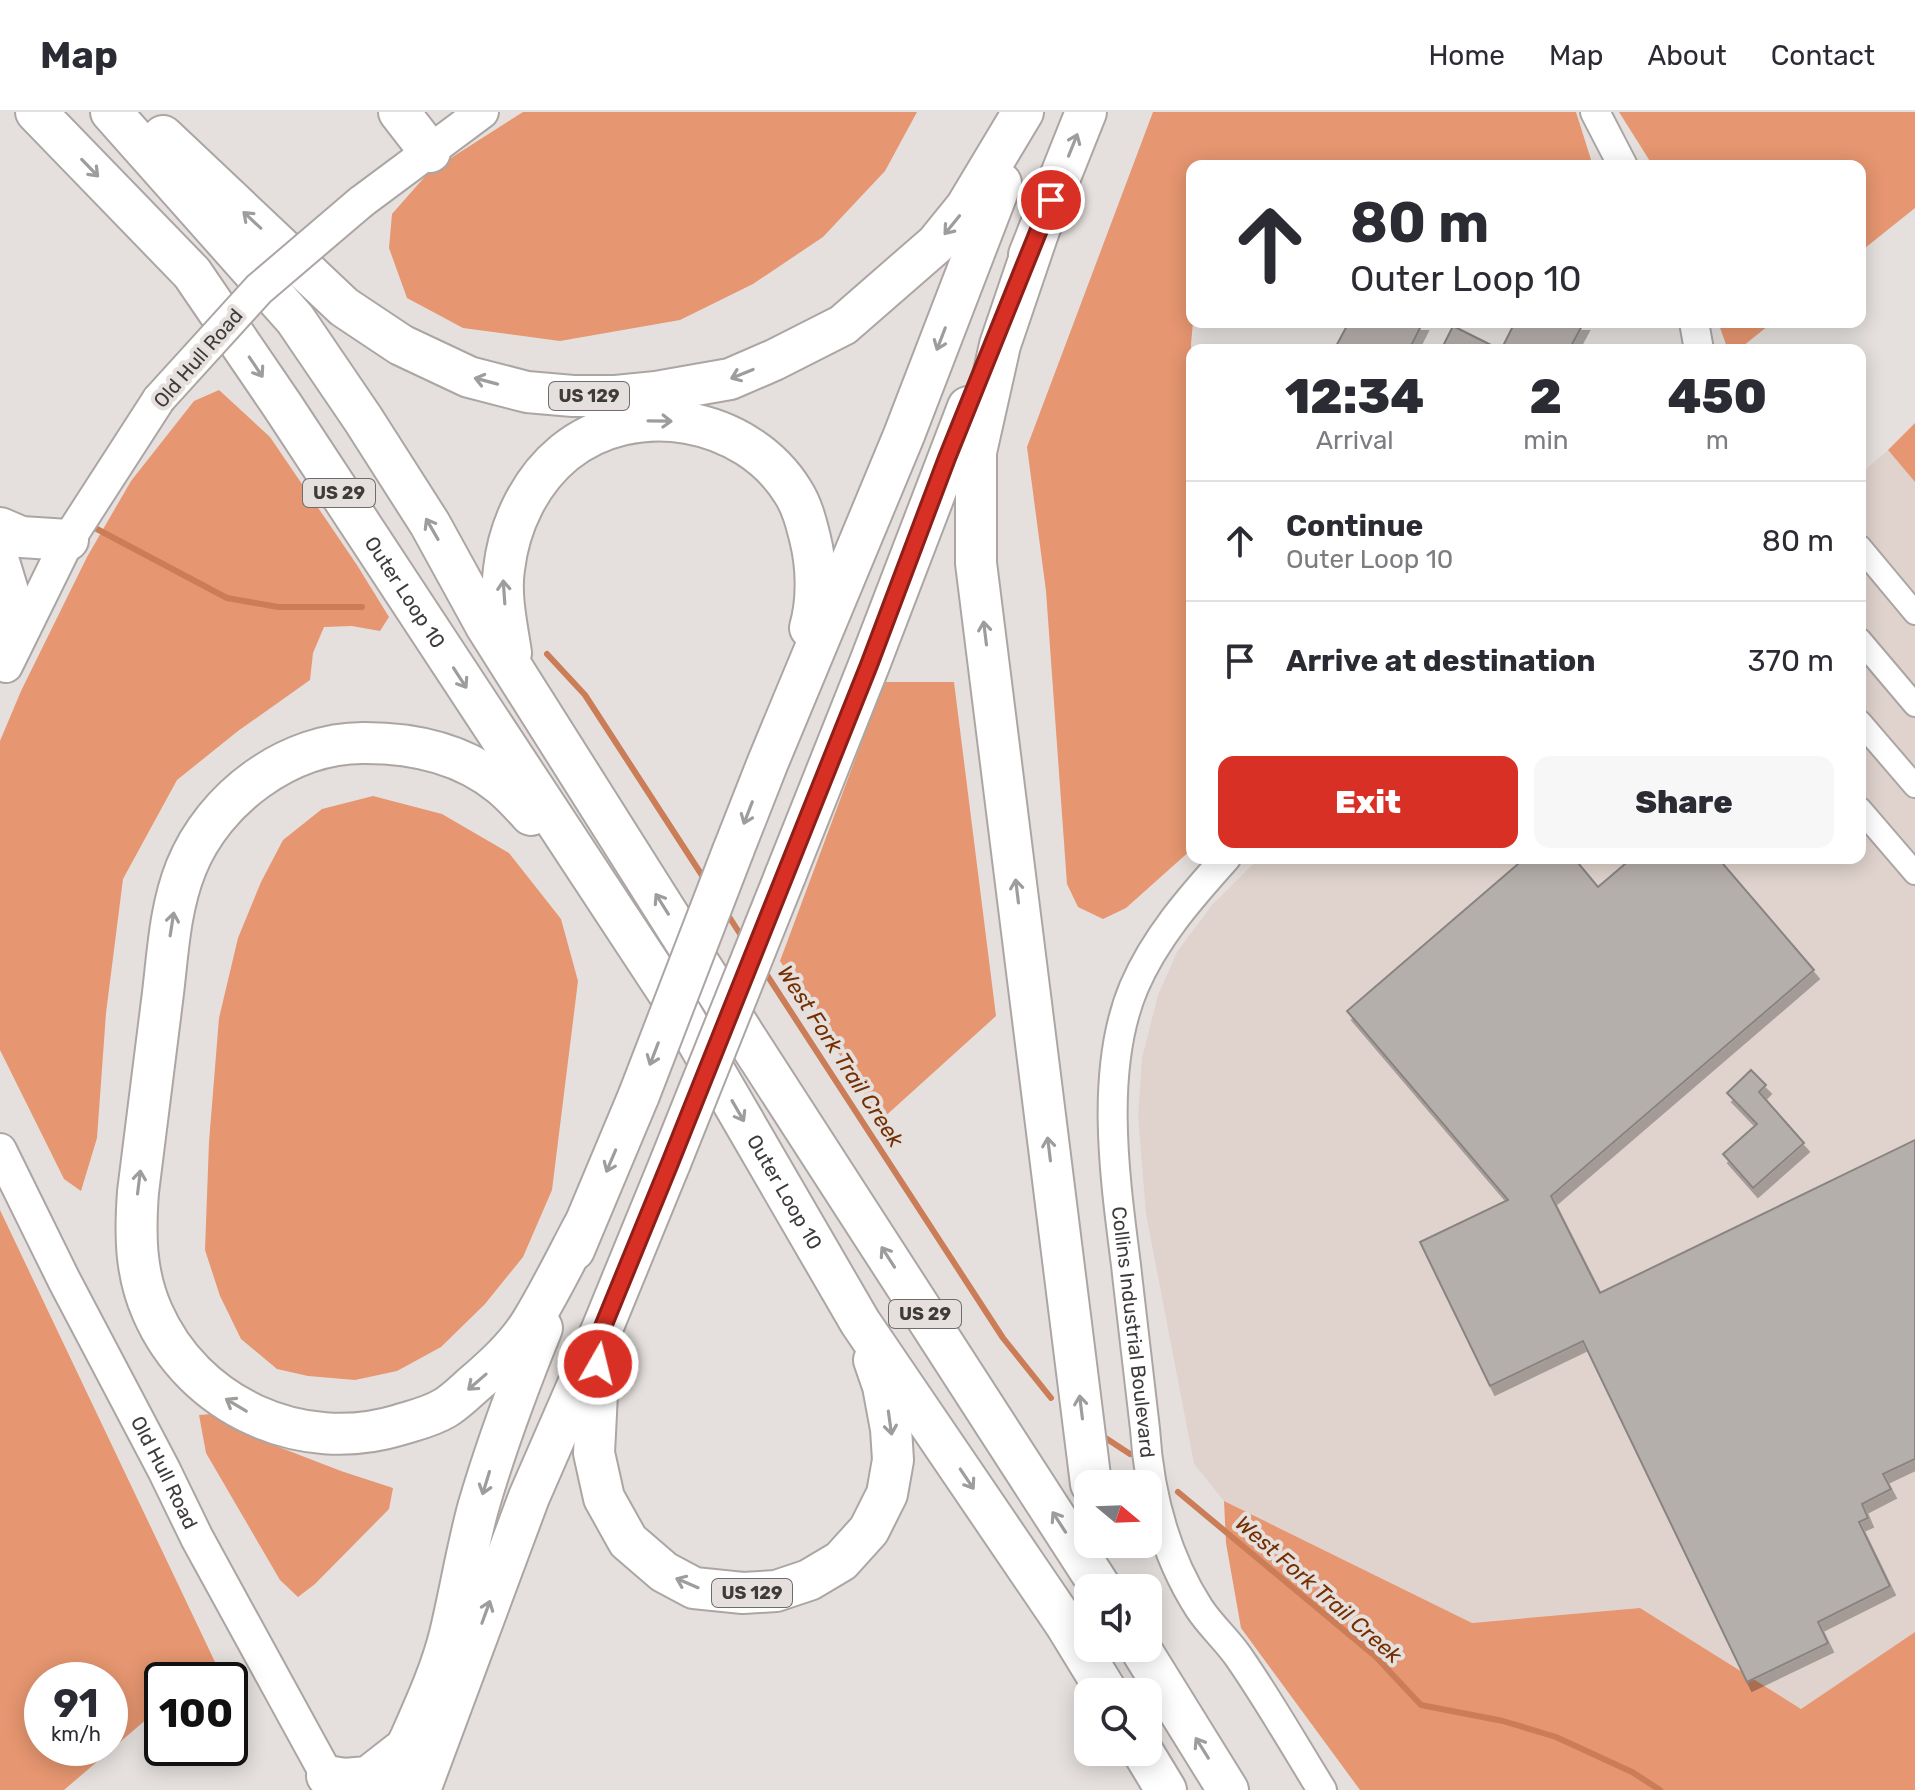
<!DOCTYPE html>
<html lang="en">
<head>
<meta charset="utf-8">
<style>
  :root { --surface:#fff; --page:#f7f7f7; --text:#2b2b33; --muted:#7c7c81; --line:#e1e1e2; --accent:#d93025 }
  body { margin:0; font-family:Rubik,sans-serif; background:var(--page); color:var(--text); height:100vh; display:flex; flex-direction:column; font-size:30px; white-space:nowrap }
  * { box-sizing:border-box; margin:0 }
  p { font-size:26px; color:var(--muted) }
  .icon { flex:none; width:44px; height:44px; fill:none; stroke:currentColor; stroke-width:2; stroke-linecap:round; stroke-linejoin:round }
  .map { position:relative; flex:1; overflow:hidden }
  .details { position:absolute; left:1186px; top:232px; width:680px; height:520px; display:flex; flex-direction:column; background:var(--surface); border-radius:16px; box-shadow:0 4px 20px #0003 }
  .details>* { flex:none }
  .top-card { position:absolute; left:1186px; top:48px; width:680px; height:168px; border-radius:16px; box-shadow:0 4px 20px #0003; background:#fff; color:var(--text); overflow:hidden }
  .needle { width:52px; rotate:109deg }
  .fabs { position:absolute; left:1074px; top:1358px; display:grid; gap:16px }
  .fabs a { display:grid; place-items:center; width:88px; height:88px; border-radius:16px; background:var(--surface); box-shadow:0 4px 20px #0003; font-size:40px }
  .speed { position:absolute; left:24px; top:1550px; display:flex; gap:16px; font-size:40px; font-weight:700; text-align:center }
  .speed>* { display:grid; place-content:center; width:104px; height:104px; border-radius:50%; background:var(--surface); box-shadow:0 4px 20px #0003; line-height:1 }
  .speed small { font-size:20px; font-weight:400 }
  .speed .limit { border:4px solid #111; border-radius:12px; background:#fff; color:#111 }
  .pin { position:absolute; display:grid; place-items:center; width:68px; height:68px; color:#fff; margin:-34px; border:4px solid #fff; border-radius:50%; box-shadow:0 2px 8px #0007 }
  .me { position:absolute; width:88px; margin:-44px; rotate:8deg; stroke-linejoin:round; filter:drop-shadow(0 0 6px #0008) }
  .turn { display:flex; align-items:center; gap:28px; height:168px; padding:0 32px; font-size:36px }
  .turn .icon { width:104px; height:104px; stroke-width:2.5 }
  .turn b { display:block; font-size:56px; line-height:68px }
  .eta { display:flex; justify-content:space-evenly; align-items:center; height:136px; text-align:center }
  .eta b { font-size:48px; font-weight:800; line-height:56px }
  .button { display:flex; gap:16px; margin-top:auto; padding:16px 32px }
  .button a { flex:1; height:92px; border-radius:16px; background:var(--accent); color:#fff; font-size:32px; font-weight:800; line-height:92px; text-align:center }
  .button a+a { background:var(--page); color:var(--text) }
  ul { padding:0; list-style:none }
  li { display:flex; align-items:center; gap:24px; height:120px; padding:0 32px; border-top:2px solid var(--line) }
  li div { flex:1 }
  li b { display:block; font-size:30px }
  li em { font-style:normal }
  header { display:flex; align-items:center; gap:48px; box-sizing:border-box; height:112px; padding:0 40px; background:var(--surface); border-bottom:2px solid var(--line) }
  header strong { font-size:38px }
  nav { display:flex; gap:44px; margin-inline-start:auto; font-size:28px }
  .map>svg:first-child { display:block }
  .built { fill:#e0d3cd }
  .forest { fill:#e69670; fill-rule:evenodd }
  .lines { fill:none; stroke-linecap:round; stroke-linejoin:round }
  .stream { stroke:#cb7d58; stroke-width:6 }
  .building { fill:#b5afac; stroke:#898481; stroke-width:2; filter:url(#shadow) }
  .minor-casing { stroke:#aba6a3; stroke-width:26 }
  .tertiary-casing { stroke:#aba6a3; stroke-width:32 }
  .secondary-casing { stroke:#aba6a3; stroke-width:36 }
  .motorway-casing { stroke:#aba6a3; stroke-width:44 }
  .minor { stroke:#fff; stroke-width:22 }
  .tertiary { stroke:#fff; stroke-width:28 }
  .secondary { stroke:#fff; stroke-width:32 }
  .motorway { stroke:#fff; stroke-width:40 }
  .secondary-bridge-casing { stroke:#aba6a3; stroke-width:36; stroke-linecap:butt }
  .motorway-bridge-casing { stroke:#aba6a3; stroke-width:44; stroke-linecap:butt }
  .secondary-bridge { stroke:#fff; stroke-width:32 }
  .motorway-bridge { stroke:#fff; stroke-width:40 }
  .oneway { stroke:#9e9d9c }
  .route-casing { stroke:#8d1f18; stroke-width:20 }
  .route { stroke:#d93025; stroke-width:14 }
  .labels { text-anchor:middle; stroke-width:8; stroke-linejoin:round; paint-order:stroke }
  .shield { fill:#e5e0dd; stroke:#706c6b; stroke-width:2 }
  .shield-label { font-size:18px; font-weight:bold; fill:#3e3b3a }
  .street-label { font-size:20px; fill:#3e3b3a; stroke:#e5e0dd }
  .water-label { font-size:22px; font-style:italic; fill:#752e00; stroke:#e5e0dd }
</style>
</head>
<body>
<header>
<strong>Map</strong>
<nav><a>Home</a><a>Map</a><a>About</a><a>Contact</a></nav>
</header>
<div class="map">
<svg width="1915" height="1678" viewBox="0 0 1915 1678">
  <defs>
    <filter id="shadow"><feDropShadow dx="5" dy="9" stdDeviation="0" flood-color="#0004"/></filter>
  </defs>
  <rect width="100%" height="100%" fill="#e5e0dd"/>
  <path class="built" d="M1888 338 1915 370V1520L1801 1597 1640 1496 1472 1511 1224 1389 1194 1352 1146 1102 1138 1003 1142 946 1158 883 1177 840 1212 793 1259 746H1860V362Z"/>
  <path class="forest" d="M523 0H917L885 59 823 125 753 172 680 208 560 229 463 216 407 186 389 136 392 102 429 60Z
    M1153 0H1576L1593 54H1449L1444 52 1437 54H1192L1193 210 1191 232 1192 737 1126 796 1103 807 1078 795 1067 772 1046 479 1027 335Z
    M1619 0H1915V96L1860 140V54H1653Z
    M1718 210H1773L1738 238H1728Z
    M219 278 270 325 357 453 389 505 380 519 352 514 324 515 313 541 310 568 238 619 177 668 123 767 106 901 97 1026 81 1079 64 1067 0 938V629L21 579 87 445 131 369 194 289Z
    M1915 311V370L1888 338Z
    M884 570H954L996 904 881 1008 780 849Z
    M373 684 442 702 509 741 561 807 578 869 552 1078 523 1145 485 1192 441 1235 397 1259 355 1268 308 1264 277 1257 241 1227 220 1184 205 1138 209 1030 219 906 238 826 261 770 283 728 322 697Z
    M0 1098 215 1550 193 1568H162V1594L64 1678H0ZM42 1568H110V1636H42Z
    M212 1302 271 1332 341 1359 393 1376 389 1397 315 1472 298 1485 280 1468 206 1341 199 1303Z
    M1224 1389 1472 1511 1640 1496 1801 1597 1915 1520V1678H1360L1241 1516 1226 1431Z"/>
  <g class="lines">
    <path class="stream" d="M95 416 227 486 278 495H362
      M547 542 585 583 705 768
      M726 800 744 828
      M763 857 1003 1226 1051 1286
      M1104 1325 1130 1342
      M1178 1380 1376 1545 1421 1593 1503 1609 1556 1625 1632 1660 1660 1678"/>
  </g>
  <path class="building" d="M1349 210H1423L1409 238H1334Z
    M1515 210H1584L1569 238H1501Z
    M1453 214 1501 238H1441Z
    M1525 746H1574L1598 775 1632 746H1718L1814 858 1551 1084 1600 1181 1915 1028V1347L1883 1362 1891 1377 1862 1392 1868 1406 1859 1410 1890 1474 1818 1510 1828 1531 1747 1570 1583 1229 1490 1274 1420 1130 1508 1088 1347 899Z
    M1751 958 1766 973 1759 980 1804 1031 1753 1076 1723 1042 1757 1012 1727 981Z"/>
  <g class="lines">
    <defs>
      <path id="minor" d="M1860 435 1915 501
        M1860 528 1915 593
        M1860 610 1915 674
        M1860 697 1915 761"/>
      <g id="tertiary">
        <path d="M1595 0 1623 54"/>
        <path d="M1694 210 1699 238"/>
        <path id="s1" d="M1226 746C1190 786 1155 826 1134 875 1099 958 1115 1067 1126 1153 1132 1208 1139 1263 1145 1317 1149 1380 1165 1443 1199 1496 1210 1513 1226 1527 1238 1544 1268 1587 1294 1633 1322 1678"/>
      </g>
      <g id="secondary">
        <path d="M361 90 482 0"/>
        <path d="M6 554 68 428 159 287"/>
        <path id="s2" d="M0 1038 64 1168 164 1358 197 1426 335 1678"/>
      </g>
      <g id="motorway">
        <path id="s3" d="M36 0 192 161 282 293 675 891 860 1210 1066 1513 1107 1580"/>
        <path d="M111 0 295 207 363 307 430 412 486 514 748 929 1101 1476"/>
        <path d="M399 0 430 40"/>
        <path d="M163 24 344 195 401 233 469 265 527 280 573 284H616L656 280 730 267 774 248 843 213 936 132 966 95 1023 0"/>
        <path d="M1039 118 1000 233 976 340V451L1091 1372"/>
        <path d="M1029 143 1086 0"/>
        <path d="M0 416 21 425 68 428"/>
        <path d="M0 453 10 486 0 548"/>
        <path d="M511 541C507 514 500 484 504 457 509 413 530 369 564 341 634 284 747 305 793 380 802 394 806 410 810 426 817 454 818 488 810 516"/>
        <path d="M531 703C522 693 512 682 501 673 463 642 414 631 365 631 289 630 214 686 186 756 170 796 168 839 163 881 155 947 146 1014 138 1080 135 1122 135 1160 152 1199 193 1294 301 1343 399 1313 415 1308 430 1305 445 1296 455 1290 464 1281 473 1273 494 1255 516 1235 531 1211 550 1180 566 1147 583 1115"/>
        <path d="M733 739 768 650 904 323 1001 71"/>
        <path d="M785 764 869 553 968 295"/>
        <path d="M574 1138 639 983"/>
        <path d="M600 1222 594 1341 604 1386 628 1429 664 1460 694 1476 743 1481 776 1479 809 1468 841 1449 869 1418 887 1382 893 1348 891 1317 883 1274 874 1248"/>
        <path d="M1140 1536 1228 1678"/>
        <path d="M1143 1640 1166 1678"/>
        <path d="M327 1664 344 1667 368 1665 400 1640"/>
        <path d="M381 1678C394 1663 402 1643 411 1625 426 1591 441 1558 450 1522 460 1480 467 1437 478 1396 496 1334 518 1275 542 1216"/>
        <path d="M420 1678 529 1385 600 1222 670 1051"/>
      </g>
    </defs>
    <use href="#minor" class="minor-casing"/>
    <use href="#tertiary" class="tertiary-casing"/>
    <use href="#secondary" class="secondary-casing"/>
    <use href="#motorway" class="motorway-casing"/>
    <use href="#minor" class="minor"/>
    <use href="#tertiary" class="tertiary"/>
    <use href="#secondary" class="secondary"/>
    <use href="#motorway" class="motorway"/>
    <defs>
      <path id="secondary-bridge" d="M159 287 259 177 361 90"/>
      <path id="motorway-bridge" d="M639 983 733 739
        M670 1051 785 764"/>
    </defs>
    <use href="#secondary-bridge" class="secondary-bridge-casing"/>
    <use href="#motorway-bridge" class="motorway-bridge-casing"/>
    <use href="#secondary-bridge" class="secondary-bridge"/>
    <use href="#motorway-bridge" class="motorway-bridge"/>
  </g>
  <defs><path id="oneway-shaft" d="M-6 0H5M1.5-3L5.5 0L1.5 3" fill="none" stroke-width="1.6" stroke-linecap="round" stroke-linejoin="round" transform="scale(2)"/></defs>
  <g class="oneway">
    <use href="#oneway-shaft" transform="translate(1073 33) rotate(-68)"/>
    <use href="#oneway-shaft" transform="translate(90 56) rotate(46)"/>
    <use href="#oneway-shaft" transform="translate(252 108) rotate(-137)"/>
    <use href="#oneway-shaft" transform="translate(952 113) rotate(129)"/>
    <use href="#oneway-shaft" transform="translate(941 227) rotate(111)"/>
    <use href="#oneway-shaft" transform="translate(256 255) rotate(56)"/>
    <use href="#oneway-shaft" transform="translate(742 262) rotate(158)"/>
    <use href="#oneway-shaft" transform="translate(486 269) rotate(-165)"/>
    <use href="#oneway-shaft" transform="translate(660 309) rotate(1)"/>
    <use href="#oneway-shaft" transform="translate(432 417) rotate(-120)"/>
    <use href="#oneway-shaft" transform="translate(504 480) rotate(-94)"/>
    <use href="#oneway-shaft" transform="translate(985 521) rotate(-97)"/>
    <use href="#oneway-shaft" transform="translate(460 566) rotate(57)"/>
    <use href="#oneway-shaft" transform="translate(748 701) rotate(111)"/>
    <use href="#oneway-shaft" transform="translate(1017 779) rotate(-97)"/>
    <use href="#oneway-shaft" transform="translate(662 792) rotate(-122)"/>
    <use href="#oneway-shaft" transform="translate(172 812) rotate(-81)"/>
    <use href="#oneway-shaft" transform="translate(654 942) rotate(111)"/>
    <use href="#oneway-shaft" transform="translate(738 999) rotate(60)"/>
    <use href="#oneway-shaft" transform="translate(1049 1037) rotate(-97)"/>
    <use href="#oneway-shaft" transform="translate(611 1049) rotate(113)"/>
    <use href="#oneway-shaft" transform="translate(139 1070) rotate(-83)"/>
    <use href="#oneway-shaft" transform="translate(888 1145) rotate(-123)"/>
    <use href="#oneway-shaft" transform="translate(477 1270) rotate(139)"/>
    <use href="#oneway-shaft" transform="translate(236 1293) rotate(-149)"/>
    <use href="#oneway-shaft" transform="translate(1081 1295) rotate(-97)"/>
    <use href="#oneway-shaft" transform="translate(890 1311) rotate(82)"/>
    <use href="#oneway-shaft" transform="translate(967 1367) rotate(56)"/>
    <use href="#oneway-shaft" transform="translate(486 1371) rotate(107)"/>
    <use href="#oneway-shaft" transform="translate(1059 1410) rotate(-123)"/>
    <use href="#oneway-shaft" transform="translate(687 1471) rotate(-157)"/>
    <use href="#oneway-shaft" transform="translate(486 1500) rotate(-70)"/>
    <use href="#oneway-shaft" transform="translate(1202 1636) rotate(-122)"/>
  </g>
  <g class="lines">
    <defs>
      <path id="route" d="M598 1252 600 1222 670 1051 869 553 947 346 1051 88"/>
    </defs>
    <use href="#route" class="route-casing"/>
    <use href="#route" class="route"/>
  </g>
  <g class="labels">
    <g class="shield">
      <rect x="549" y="270" width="80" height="28" rx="6"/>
      <rect x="303" y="367" width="72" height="28" rx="6"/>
      <rect x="889" y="1188" width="72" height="28" rx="6"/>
      <rect x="712" y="1467" width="80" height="28" rx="6"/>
    </g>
    <g class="shield-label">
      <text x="589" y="290">US 129</text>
      <text x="339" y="387">US 29</text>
      <text x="925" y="1208">US 29</text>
      <text x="752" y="1487">US 129</text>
    </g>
    <g class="street-label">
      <text transform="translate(198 246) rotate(-49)" y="7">Old Hull Road</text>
      <text dy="7" stroke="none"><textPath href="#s3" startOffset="608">Outer Loop 10</textPath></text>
      <text dy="7" stroke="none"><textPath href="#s3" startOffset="1318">Outer Loop 10</textPath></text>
      <text dy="7" stroke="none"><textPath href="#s1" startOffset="508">Collins Industrial Boulevard</textPath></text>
      <text dy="7" stroke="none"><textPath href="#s2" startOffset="362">Old Hull Road</textPath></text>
    </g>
    <g class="water-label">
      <text transform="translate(841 944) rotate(57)" y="8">West Fork Trail Creek</text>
      <text transform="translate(1319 1477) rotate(41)" y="8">West Fork Trail Creek</text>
    </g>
  </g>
</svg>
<div class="fabs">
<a><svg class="needle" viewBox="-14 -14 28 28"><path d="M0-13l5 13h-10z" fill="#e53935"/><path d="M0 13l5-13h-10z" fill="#7c7c81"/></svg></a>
<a><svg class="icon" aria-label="sound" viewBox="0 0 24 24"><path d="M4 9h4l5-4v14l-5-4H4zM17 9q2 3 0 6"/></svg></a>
<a><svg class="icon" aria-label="search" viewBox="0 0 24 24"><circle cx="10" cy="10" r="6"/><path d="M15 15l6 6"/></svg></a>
</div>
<div class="speed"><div>91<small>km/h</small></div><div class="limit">100</div></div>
<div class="pin" style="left:1051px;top:88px;background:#d93025"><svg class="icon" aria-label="arrive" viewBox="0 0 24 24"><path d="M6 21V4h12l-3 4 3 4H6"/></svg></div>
<svg class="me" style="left:598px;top:1252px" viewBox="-20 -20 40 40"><circle r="17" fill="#d93025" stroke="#fff" stroke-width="3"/><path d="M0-11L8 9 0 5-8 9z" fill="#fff"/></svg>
<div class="top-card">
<div class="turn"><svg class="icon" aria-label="ahead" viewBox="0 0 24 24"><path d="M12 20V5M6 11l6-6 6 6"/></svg><div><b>80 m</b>Outer Loop 10</div></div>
</div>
<section class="details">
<div class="eta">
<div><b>12:34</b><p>Arrival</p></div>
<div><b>2</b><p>min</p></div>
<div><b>450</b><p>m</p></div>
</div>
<ul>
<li><svg class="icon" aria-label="ahead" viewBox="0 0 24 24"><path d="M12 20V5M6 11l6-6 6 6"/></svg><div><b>Continue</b><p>Outer Loop 10</p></div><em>80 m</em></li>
<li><svg class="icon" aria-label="arrive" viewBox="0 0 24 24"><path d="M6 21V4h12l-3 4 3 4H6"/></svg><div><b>Arrive at destination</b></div><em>370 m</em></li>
</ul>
<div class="button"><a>Exit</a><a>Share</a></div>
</section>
</div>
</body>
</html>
